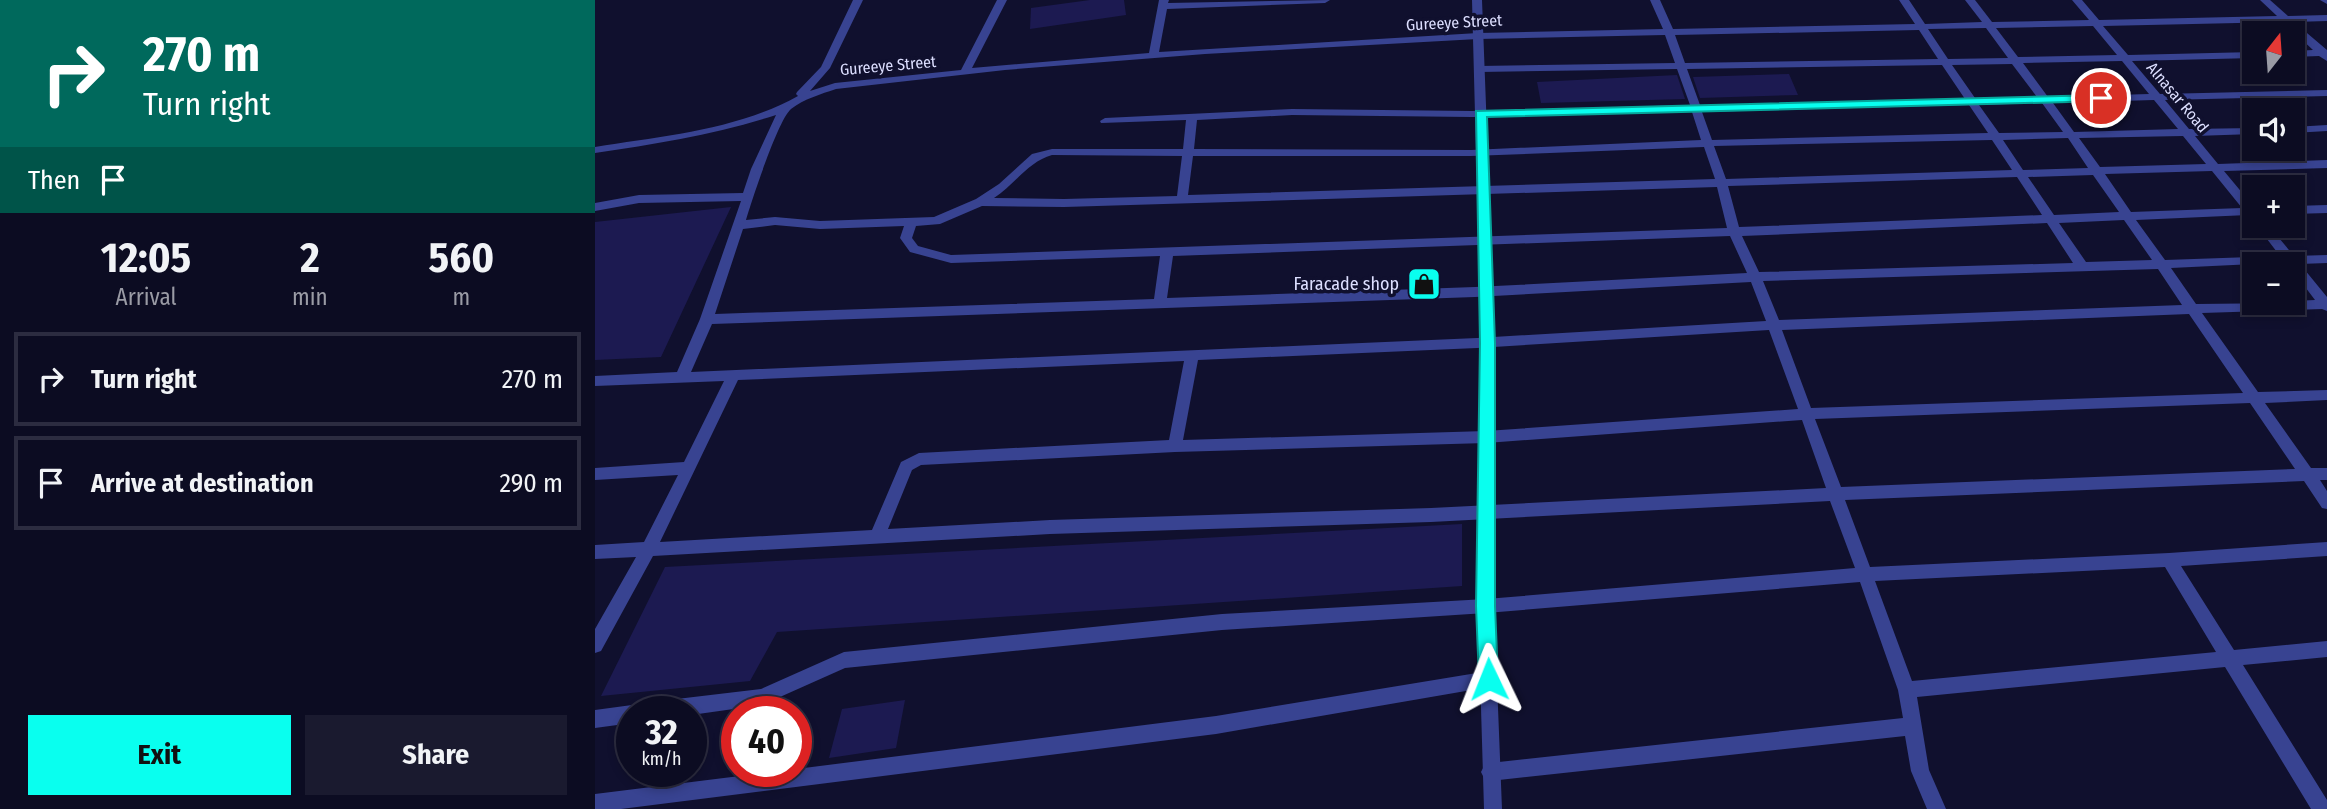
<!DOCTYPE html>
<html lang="en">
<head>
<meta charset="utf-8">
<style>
  :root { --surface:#0c0c22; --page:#1a1a2f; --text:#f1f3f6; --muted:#9a9ba5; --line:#2c2c40; --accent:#09ffef }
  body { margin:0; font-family:"Fira Sans Condensed",sans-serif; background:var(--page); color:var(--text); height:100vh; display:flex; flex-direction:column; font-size:26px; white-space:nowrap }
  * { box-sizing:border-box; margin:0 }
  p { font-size:23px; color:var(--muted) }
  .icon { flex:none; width:38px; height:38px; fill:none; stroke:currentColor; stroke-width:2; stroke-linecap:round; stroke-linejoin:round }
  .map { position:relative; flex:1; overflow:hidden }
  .sheet { display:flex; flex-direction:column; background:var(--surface); width:595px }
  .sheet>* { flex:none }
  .top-card { background:#00695c; color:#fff; overflow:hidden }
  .needle { width:46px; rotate:17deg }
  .buttons { position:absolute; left:1647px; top:21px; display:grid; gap:14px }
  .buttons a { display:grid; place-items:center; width:63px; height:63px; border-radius:0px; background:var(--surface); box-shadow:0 4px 10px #0003,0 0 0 2px var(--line); font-size:35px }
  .speed { position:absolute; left:21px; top:696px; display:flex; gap:14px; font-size:35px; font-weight:700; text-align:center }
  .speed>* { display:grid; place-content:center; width:91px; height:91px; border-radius:50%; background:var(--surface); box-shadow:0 4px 10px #0003,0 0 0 2px var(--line); line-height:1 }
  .speed small { font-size:18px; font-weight:400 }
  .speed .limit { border:10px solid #d22; background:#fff; color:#111 }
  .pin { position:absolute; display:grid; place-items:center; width:60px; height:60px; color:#fff; margin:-30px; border:4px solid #fff; border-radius:50%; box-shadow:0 2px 7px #0007 }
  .me { position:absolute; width:77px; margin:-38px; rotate:358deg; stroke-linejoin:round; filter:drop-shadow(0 0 5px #0008) }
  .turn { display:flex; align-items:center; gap:24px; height:147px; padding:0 28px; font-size:32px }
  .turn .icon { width:91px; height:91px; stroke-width:2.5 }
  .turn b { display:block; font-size:49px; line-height:60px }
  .then { display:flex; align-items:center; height:66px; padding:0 28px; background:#0003; gap:14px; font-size:26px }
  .eta { display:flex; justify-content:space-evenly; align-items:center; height:119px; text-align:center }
  .eta b { font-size:42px; font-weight:700; line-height:49px }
  .cta { display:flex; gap:14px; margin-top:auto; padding:14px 28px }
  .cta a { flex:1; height:80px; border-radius:0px; background:var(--accent); color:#111; font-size:28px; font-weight:700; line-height:80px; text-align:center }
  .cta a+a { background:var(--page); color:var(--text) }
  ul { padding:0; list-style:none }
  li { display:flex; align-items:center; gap:21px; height:94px; margin:0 14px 10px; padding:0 14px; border:4px solid var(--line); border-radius:0px }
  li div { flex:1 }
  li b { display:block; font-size:26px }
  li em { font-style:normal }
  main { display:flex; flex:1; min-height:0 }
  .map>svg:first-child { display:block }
  .building { fill:#1c1a51 }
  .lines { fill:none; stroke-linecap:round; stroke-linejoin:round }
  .minor { fill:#384391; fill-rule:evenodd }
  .tertiary { fill:#384391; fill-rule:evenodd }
  .route { fill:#09ffef; stroke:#06a69b; stroke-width:2 }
  .labels { text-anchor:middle; stroke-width:7; stroke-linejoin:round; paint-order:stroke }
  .far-street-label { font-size:16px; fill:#dddfff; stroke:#10102e }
  .poi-label { font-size:18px; fill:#dddfff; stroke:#10102e; text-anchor:end }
</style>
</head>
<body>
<main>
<section class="sheet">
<div class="top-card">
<div class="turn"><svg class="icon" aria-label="right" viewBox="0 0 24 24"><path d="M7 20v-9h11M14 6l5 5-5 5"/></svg><div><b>270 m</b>Turn right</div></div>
<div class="then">Then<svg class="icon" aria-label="arrive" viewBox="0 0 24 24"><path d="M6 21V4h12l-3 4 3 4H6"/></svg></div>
</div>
<div class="eta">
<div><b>12:05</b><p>Arrival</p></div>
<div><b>2</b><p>min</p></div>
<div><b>560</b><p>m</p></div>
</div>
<ul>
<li><svg class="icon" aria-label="right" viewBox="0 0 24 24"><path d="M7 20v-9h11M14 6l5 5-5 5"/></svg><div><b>Turn right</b></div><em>270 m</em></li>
<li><svg class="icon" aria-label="arrive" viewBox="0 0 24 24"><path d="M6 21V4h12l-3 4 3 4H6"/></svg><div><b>Arrive at destination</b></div><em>290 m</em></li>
</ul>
<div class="cta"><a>Exit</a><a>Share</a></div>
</section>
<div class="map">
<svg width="1732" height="809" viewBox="0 0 1732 809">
  <rect width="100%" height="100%" fill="#10102e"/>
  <path class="building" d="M495 0H529L531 15 435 29 436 8Z
    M1194 74 1203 95 1105 98 1098 77Z
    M1082 75 1090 99 946 103 942 82Z
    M136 207 66 357 0 360V222Z
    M867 524V586L182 632 155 681 6 696 70 567Z
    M310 700 301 748 234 758 247 709Z"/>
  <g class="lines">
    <path class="minor" d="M258 0H268L235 68 215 91 240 83 366 70 402 0H412L377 68 554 53 564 0H574L573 3 735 0 730 3 572 9 564 52 883 33 1068 29 1055 0H1065L1078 29 1320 24 1304 0H1314L1330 24 1387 22 1370 0H1380L1397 22 1494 20 1477 0H1487L1504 20 1682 16 1665 0H1675L1693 16 1732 15V21L1699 22 1732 50V61L1724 56 1698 57V51L1718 50 1688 22 1508 26 1533 55 1659 52V58L1537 61 1565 94 1732 90V96L1570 100 1594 129 1659 128V134L1600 136 1623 164 1732 160V168L1629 171 1659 207V219L1653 215 1541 220 1570 260 1685 256 1662 226H1674L1699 256 1732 255V263L1705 264 1732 297V311L1727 309 1607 313 1663 392 1732 390V400L1670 403 1716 468H1732V480H1725L1732 491V509L1727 508 1709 481 1250 500 1275 567 1574 553 1732 542V556L1586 566 1639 650 1732 641V657L1648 665 1732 800V809H1716L1630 667 1322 697 1334 770 1351 809H1332L1316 771 1310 736 895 781 889 778 886 772 889 766 895 763 1308 718 1303 690 1265 582 891 613 627 630 250 668 167 705 96 715V712H37V723L0 728V710L37 705 41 707 48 703 166 689 249 652 627 614 891 599 1260 568 1235 501 836 522 455 534 58 556 6 651 0 653V629L41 557 0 559V545L49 542 83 475 0 480V468L89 462 129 381 0 386V376L82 372 105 319 146 201 44 203 0 211V203L44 195 148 193 156 169 181 115C122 134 62 144 0 153V147C68 136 142 130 203 96L201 94 202 92 226 67ZM1498 26 1522 55 1423 57 1401 28ZM1391 28 1413 58 1353 59 1333 29ZM1324 30 1343 59 1090 63 1080 35ZM1070 35 1080 63 884 66 879 69 884 72 1082 69 1095 105 877 111 697 109 510 118 505 121 506 123 591 120 588 149H457L437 154 404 184 381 199 339 217 225 221 180 217 151 220C157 200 183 120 196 109 209 99 226 94 241 89L410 70 610 54 883 39ZM1527 61 1554 94 1453 97 1428 63ZM1417 64 1442 97 1380 98 1357 65ZM1347 65 1370 99 1105 105 1092 69ZM1559 100 1583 129 1479 132 1458 103ZM1447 103 1468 132 1404 133 1384 105ZM1374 105 1393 133 1117 140 1107 112ZM1097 112 1106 140 876 150 599 149 602 120 697 115 877 117ZM1588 136 1611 164 1505 167 1484 138ZM1473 138 1493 168 1428 170 1408 140ZM1397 140 1417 170 1131 179 1119 146ZM1109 147 1120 179 593 195 598 156H876ZM457 155 587 156 582 196 469 199 399 198C419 185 434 161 457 155ZM1617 171 1647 208 1536 212 1510 174ZM1498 175 1524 212 1459 215 1433 177ZM1422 177 1447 215 1144 227 1133 186ZM1122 187 1132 228 356 255 323 246 317 238 321 226 345 224 387 206 469 207ZM1529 220 1557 260 1491 262 1464 223ZM1452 223 1478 263 1164 272 1147 236ZM180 225 225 229 309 226 305 238 315 252 356 263 565 256 559 299 120 314 148 229ZM1135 236 1152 273 880 287 572 298 578 256ZM1659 264H1698V271L1720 300 1698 301V303L1601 304 1576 268ZM1563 269 1587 305 1184 320 1168 281ZM1156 282 1171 321 882 338 96 372 117 324 880 297ZM1594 314 1648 393 1216 408 1187 330ZM1174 330 1203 409 891 431 588 440 603 360 882 348ZM589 361 574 440 324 453 306 462 277 530 65 542 143 380ZM1655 403 1700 469 1246 487 1220 419ZM1207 420 1231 488 836 508 455 520 293 529 317 470 326 465 580 452 891 443ZM1570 567 1621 652 1317 681 1280 581Z
      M1725 0H1732V4Z
      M1732 125V131L1698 133V127Z
      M1732 205V213L1698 214V206Z
      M894 671 900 673 903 679 900 685 894 687 621 734 26 809H0V794L176 772H201V769L621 716Z"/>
    <path class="tertiary" d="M877 0H887L900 343 899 606 907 809H889L883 606 886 343Z"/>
  </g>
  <path class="route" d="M1506 95 1510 96V101L892 117 900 343V606L903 679 901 685 894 688 887 685 884 679 881 606 885 343 881 111Z"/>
  <defs>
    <symbol id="shop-square" viewBox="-11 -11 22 22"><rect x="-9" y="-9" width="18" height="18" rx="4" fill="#09ffef" stroke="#10102e"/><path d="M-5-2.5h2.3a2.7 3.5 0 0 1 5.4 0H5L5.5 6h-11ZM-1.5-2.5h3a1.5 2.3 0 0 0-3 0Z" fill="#111"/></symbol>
  </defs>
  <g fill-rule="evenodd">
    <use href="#shop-square" x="810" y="265" width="38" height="38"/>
  </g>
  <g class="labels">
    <g class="far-street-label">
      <text transform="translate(859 22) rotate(-3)" y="6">Gureeye Street</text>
      <text transform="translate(293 65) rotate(-5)" y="6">Gureeye Street</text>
      <text transform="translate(1583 97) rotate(50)" y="6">Alnasar Road</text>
    </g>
    <g class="poi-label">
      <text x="804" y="290">Faracade shop</text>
    </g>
  </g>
</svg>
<div class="buttons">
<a><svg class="needle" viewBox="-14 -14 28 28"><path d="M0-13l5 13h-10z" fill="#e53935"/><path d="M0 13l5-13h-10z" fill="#9a9ba5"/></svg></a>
<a><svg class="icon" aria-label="sound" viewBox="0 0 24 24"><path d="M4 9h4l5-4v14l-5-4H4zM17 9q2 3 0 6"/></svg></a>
<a>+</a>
<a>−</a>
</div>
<div class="speed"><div>32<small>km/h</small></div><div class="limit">40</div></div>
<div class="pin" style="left:1506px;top:98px;background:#d93025"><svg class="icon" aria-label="arrive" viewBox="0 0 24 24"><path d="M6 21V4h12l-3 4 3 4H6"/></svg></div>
<svg class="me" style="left:894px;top:679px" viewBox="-20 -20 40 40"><path d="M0-17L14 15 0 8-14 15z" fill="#09ffef" stroke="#fff" stroke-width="4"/></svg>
</div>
</main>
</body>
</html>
